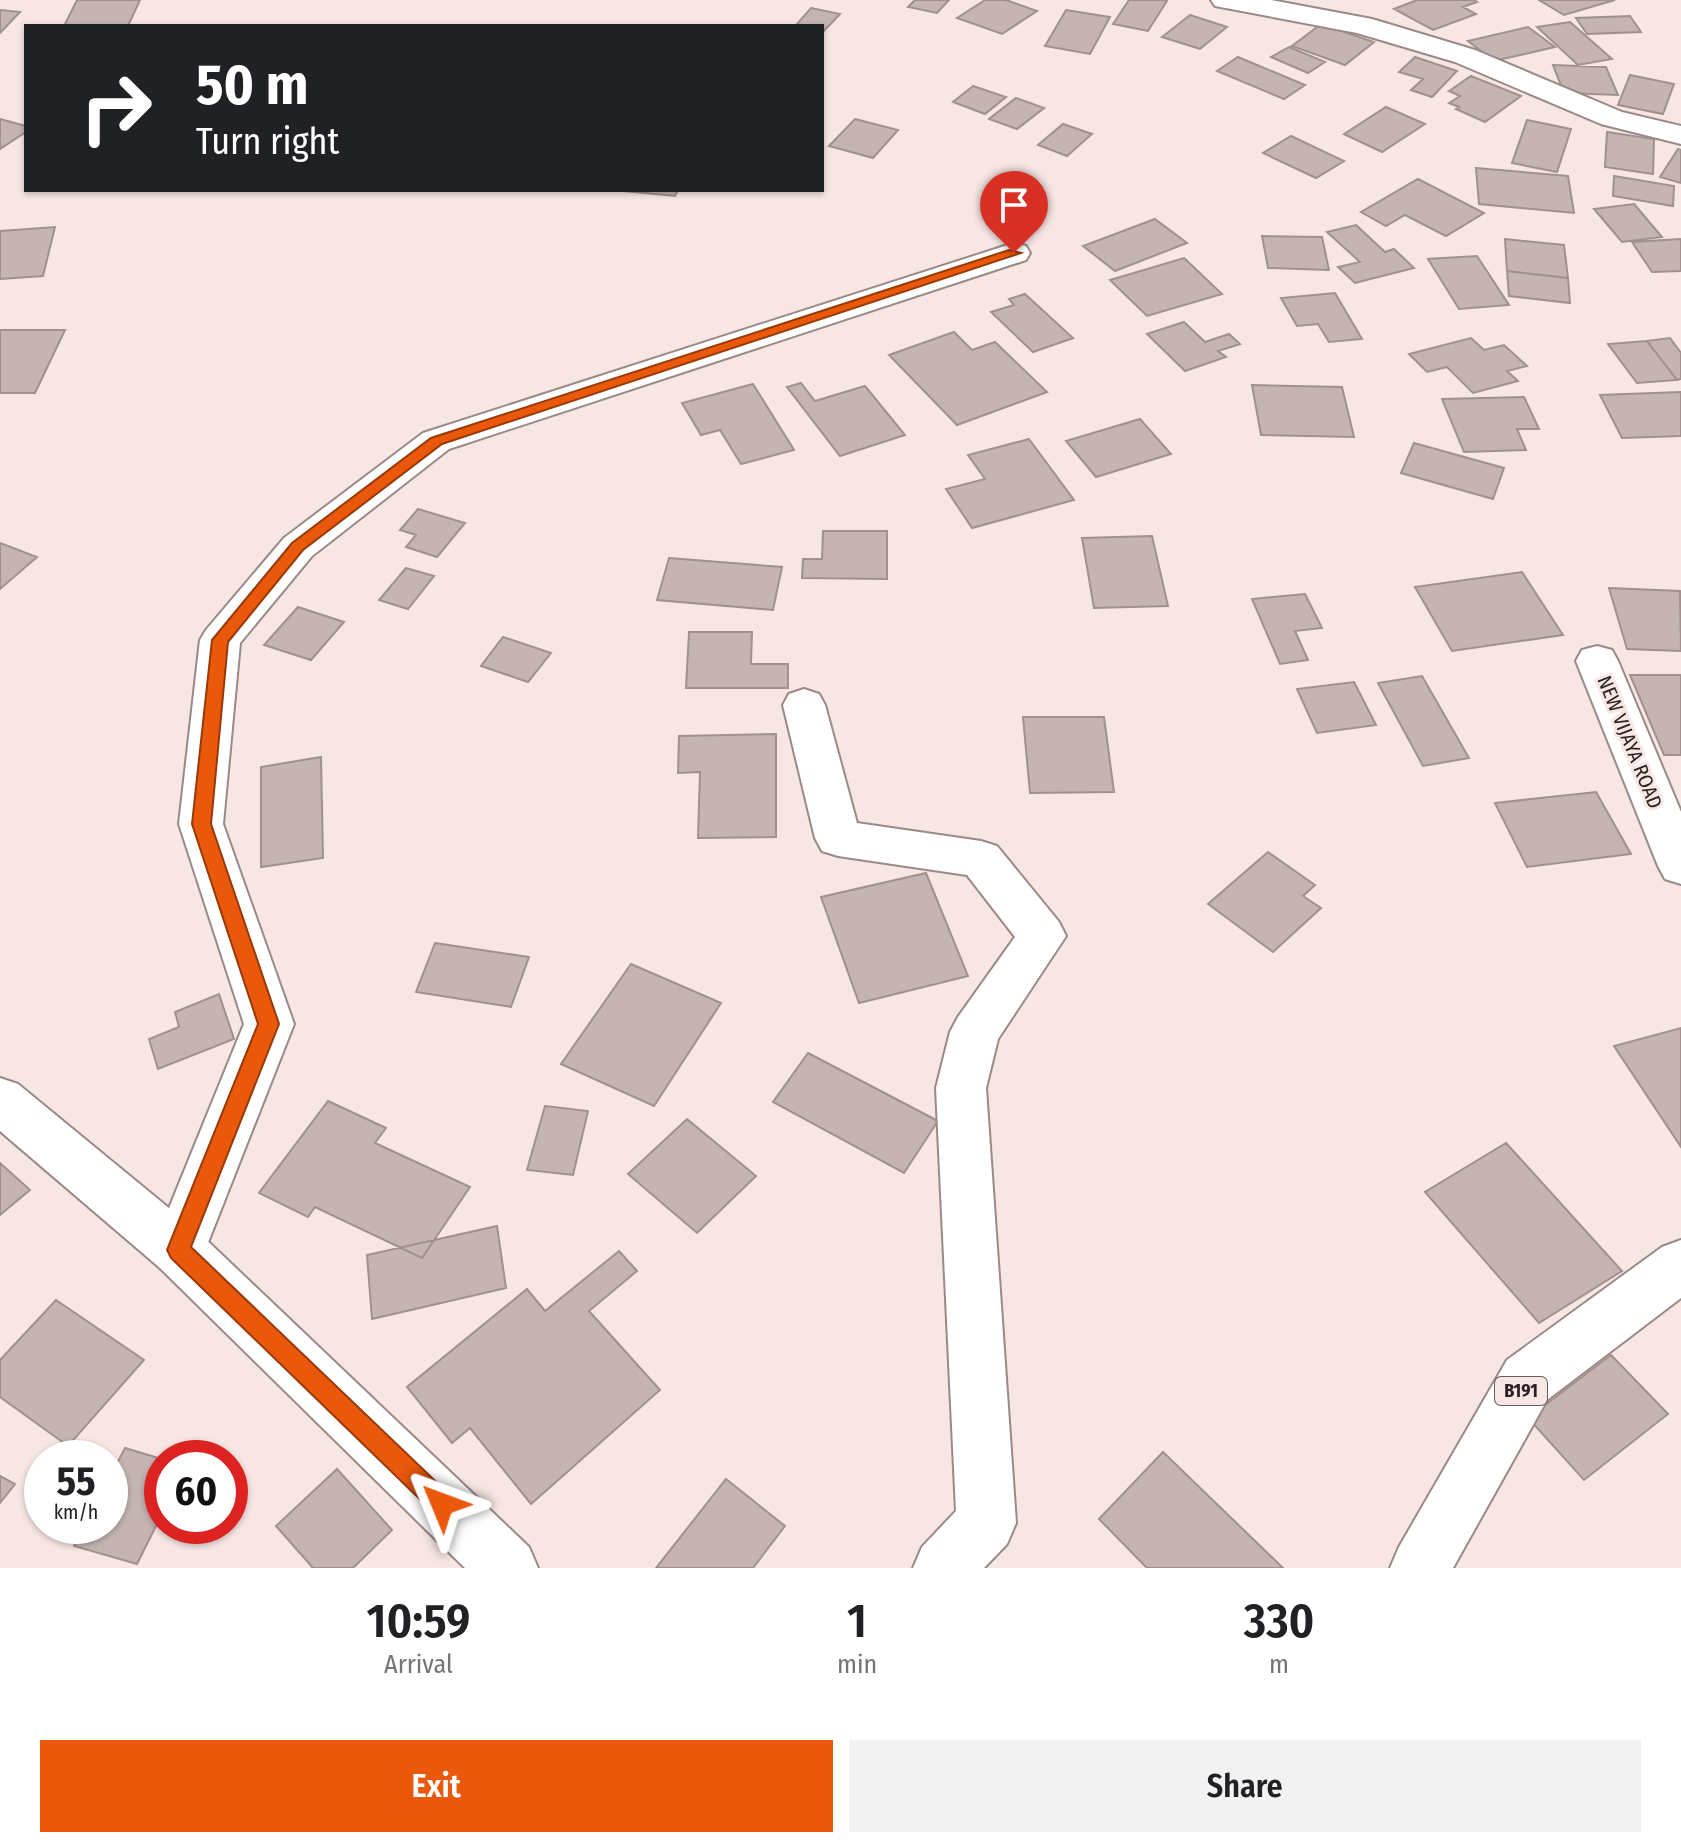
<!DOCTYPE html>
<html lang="en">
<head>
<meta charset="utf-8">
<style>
  :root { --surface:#fff; --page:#f2f2f2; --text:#202124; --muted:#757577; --accent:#ea580c }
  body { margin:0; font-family:"Fira Sans Condensed",sans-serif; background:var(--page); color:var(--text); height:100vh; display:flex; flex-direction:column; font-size:30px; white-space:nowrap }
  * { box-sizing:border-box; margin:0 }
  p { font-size:26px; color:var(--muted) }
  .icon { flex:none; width:44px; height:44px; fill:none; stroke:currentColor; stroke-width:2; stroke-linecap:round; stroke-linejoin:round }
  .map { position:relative; height:1568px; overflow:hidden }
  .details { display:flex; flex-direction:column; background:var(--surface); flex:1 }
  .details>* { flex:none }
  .top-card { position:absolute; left:24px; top:24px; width:800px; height:168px; border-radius:0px; box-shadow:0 2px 6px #0004; background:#202124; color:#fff; overflow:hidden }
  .speed { position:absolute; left:24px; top:1440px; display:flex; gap:16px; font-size:40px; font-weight:700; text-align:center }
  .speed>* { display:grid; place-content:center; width:104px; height:104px; border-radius:50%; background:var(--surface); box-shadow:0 2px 6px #0004; line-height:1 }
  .speed small { font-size:20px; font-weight:400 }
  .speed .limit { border:12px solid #d22; background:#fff; color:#111 }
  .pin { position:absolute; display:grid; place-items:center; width:68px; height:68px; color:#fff; margin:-82px -34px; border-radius:50% 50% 50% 0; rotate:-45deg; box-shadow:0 0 8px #0007 }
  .pin .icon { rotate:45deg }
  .me { position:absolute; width:88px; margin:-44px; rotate:314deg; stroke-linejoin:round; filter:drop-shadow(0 0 6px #0008) }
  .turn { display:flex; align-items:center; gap:28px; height:168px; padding:0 40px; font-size:36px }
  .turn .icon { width:104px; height:104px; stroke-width:2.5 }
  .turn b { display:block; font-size:56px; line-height:68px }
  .eta { display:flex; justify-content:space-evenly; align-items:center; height:136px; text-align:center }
  .eta b { font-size:48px; font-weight:600; line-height:56px }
  .action { display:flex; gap:16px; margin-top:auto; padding:16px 40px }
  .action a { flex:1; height:92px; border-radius:0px; background:var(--accent); color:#fff; font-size:32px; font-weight:600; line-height:92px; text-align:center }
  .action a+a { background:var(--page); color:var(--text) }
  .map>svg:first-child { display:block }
  .building { fill:#c5b4b2; stroke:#a1908e; stroke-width:2 }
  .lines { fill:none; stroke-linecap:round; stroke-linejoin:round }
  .street-casing { stroke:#9a8a87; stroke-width:4 }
  .primary-casing { stroke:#9a8a87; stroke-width:4 }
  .street { fill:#fff; fill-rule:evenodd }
  .primary { fill:#fff; fill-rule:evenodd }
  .route { fill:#ea580c; stroke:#983908; stroke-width:2 }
  .labels { text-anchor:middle; stroke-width:6; stroke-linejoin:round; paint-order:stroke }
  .shield { fill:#f8e6e4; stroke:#665c5b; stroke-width:2 }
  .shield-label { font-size:18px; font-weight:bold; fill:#282120 }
  .street-label { font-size:20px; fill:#282120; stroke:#f8e6e4 }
</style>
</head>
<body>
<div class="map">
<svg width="1681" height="1568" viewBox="0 0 1681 1568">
  <rect width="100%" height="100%" fill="#f8e6e4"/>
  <path class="building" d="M77 0H140L128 26H64Z
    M915 0H949L937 13 908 7Z
    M985 0H1006L1037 11 1002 34 957 18Z
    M1129 0H1165L1167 1 1148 31 1113 24Z
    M1417 0H1474L1477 2 1463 7 1476 14 1433 30 1394 9Z
    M1539 0H1615L1564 15Z
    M811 8 840 14 824 31 822 26 796 25Z
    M0 10 20 12 0 33Z
    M1066 10 1110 17 1090 54 1045 46Z
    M1190 15 1227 27 1200 49 1162 37Z
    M1630 16 1641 32 1587 34 1576 18Z
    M1570 22 1612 59 1578 65 1537 27Z
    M1321 24 1374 42 1345 65 1292 46Z
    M1528 27 1555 47 1494 61 1468 41Z
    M1289 47 1325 62 1308 73 1271 57Z
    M1238 57 1305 85 1284 99 1217 71Z
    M1415 57 1457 71 1432 97 1411 90 1423 79 1399 72Z
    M1553 65 1606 67 1618 95 1564 93Z
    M1630 75 1674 84 1663 114 1618 105Z
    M1471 76 1521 96 1485 122 1456 109 1459 107 1449 103 1460 96 1449 91Z
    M973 86 1006 97 985 114 953 102Z
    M1016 98 1044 108 1017 129 989 119Z
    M1386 107 1425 124 1382 152 1344 134Z
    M0 119 26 126V132L0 149Z
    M855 119 898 130 873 158 829 146Z
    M1527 120 1571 129 1557 172 1512 163Z
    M1063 124 1092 134 1067 156 1038 145Z
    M1607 132 1654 139 1653 174 1605 167Z
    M1291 136 1344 161 1316 178 1263 153Z
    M1678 149 1681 150V183L1660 177Z
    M1476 168 1568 176 1574 213 1479 204Z
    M1614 176 1674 186 1673 206 1613 196Z
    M1418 179 1484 213 1446 236 1405 215 1386 226 1361 212Z
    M613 190H678L675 196Z
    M1634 204 1662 237 1622 242 1594 209Z
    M1155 219 1187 243 1115 271 1083 246Z
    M1356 225 1385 252 1394 249 1414 268 1355 283 1338 267 1360 262 1327 232Z
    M55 227 43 276 0 279V231Z
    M1262 236 1322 237 1329 270 1268 268Z
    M1505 239 1564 245 1568 278 1507 271Z
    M1681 239V271L1652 272 1632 242Z
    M1477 256 1509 305 1459 309 1428 259Z
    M1184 258 1222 294 1147 316 1110 280Z
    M1507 271 1568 278 1570 303 1509 296Z
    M1335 293 1362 339 1329 342 1318 324 1297 326 1281 298Z
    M1025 294 1073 338 1033 352 991 312 1014 305 1009 299Z
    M1184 322 1205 342 1229 334 1240 344 1218 351 1226 357 1185 371 1147 334Z
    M0 330H65L35 393H0Z
    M954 332 972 350 995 342 1047 392 957 425 889 355Z
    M1471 338 1484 350 1504 345 1527 366 1507 371 1518 381 1473 393 1447 367 1427 372 1409 354Z
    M1670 338 1681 353V379L1677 380 1647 341Z
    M1647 341 1677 380 1637 383 1608 344Z
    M801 383 815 401 865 386 905 435 840 456 787 387Z
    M753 384 794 450 741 464 720 430 701 435 682 403Z
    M1252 385 1342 387 1354 437 1261 435Z
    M1681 392V436L1622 438 1600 395Z
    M1524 397 1539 429H1517L1526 450 1464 452 1442 399Z
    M1140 419 1171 454 1096 477 1066 441Z
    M1029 439 1074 500 972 528 946 489 985 479 968 455Z
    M1414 443 1504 468 1493 499 1401 473Z
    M418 509 465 523 437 557 406 547 416 535 400 530Z
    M823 531H887V579L802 578 803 559H822Z
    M1152 536 1168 606 1094 608 1082 538Z
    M0 543 37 557 0 589Z
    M669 558 782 567 773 610 657 600Z
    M406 568 434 576 408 609 379 600Z
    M1522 572 1563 635 1452 651 1415 587Z
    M1609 588 1680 591 1681 651 1627 649Z
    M1305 594 1322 628 1295 631 1308 660 1280 664 1252 599Z
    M298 607 344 622 311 660 264 645Z
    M689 632H752L751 664H788V688H686Z
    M503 637 551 653 528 682 481 666Z
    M1630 675H1681V755H1664Z
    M1422 676 1469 758 1423 766 1378 683Z
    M1354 682 1376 725 1317 733 1297 689Z
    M1023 717H1104L1114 792 1030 793Z
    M776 734V837L698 838 700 772 678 773 679 736Z
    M321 757 323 858 261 867V767Z
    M1596 792 1631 854 1527 867 1495 803Z
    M1268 852 1315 885 1303 896 1321 908 1273 952 1208 904Z
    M926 873 968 976 859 1003 821 897Z
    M435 943 529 957 511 1007 416 992Z
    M631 964 721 1003 654 1106 561 1064Z
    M219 994 234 1039 158 1069 149 1039 179 1027 175 1012Z
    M1681 1028V1147L1614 1046Z
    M808 1053 938 1121 904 1173 773 1102Z
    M328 1101 386 1128 375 1143 470 1187 422 1258 315 1207 308 1217 259 1193Z
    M545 1106 588 1111 573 1175 527 1170Z
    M687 1119 756 1176 697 1233 628 1174Z
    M1506 1143 1622 1271 1539 1323 1425 1192Z
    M0 1163 30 1190 0 1215Z
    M497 1226 506 1288 372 1319 367 1255Z
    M619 1251 637 1271 589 1311 660 1390 531 1504 470 1428 452 1443 407 1387 527 1289 545 1311Z
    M56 1300 144 1360 68 1446 0 1397V1360Z
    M1611 1355 1668 1414 1584 1480 1528 1418Z
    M125 1448 162 1459V1514L137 1564 74 1546 85 1526H110V1477Z
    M1163 1452 1283 1568H1147L1099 1519Z
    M337 1469 392 1530 353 1568H313L276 1526Z
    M0 1476 15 1484 0 1503Z
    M726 1479 785 1526 753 1568H656Z"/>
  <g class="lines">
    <defs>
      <path id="street" d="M1211 0H1271L1372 19 1475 50 1622 112 1681 126V144L1601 124 1455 62 1357 33 1215 6Z
        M1014 243 1026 246 1030 253 1026 260 449 449 312 556 240 643 223 824 294 1024 198 1268 179 1275 160 1268 152 1250 244 1024 179 824 200 640 206 630 284 538 423 433Z
        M1597 646 1612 650 1618 661 1681 812V884L1665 879 1658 866 1576 661 1582 650Z
        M804 689 819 694 825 705 857 823 981 841 997 846 1059 922 1066 936 998 1039 986 1088 1016 1523 1007 1544 984 1568H913L922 1547 956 1511 936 1088 950 1032 958 1017 1015 937 967 875 838 856 822 851 815 838 783 705 789 694Z"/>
      <path id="primary" d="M0 1078 18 1084 198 1232 529 1547 538 1568H465L160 1268 0 1131Z
        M1681 1240V1298L1547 1400 1453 1568H1390L1399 1547 1507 1360 1662 1247Z"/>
    </defs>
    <use href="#street" class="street-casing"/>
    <use href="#primary" class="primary-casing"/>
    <use href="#street" class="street"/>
    <use href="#primary" class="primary"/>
  </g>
  <path class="route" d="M1009 250 1021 253 442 444 303 550 228 642 211 824 279 1024 191 1247 451 1496 455 1504 451 1513 442 1517 434 1513 171 1258 167 1250 258 1024 192 824 212 640 292 543 431 438Z"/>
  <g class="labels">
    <rect class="shield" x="1495" y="1377" width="52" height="28" rx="6"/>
    <g class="shield-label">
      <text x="1521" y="1397">B191</text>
    </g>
    <g class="street-label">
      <text transform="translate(1630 742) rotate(68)" y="7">NEW VIJAYA ROAD</text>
    </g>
  </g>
</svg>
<div class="speed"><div>55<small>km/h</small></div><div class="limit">60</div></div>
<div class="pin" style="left:1014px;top:253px;background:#d93025"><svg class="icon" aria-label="arrive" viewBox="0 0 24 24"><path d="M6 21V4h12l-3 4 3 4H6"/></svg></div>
<svg class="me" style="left:442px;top:1504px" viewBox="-20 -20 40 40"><path d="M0-17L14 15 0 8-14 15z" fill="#ea580c" stroke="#fff" stroke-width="4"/></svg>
<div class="top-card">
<div class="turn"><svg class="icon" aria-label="right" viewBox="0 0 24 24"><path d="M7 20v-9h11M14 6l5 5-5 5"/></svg><div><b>50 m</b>Turn right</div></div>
</div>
</div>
<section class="details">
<div class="eta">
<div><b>10:59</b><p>Arrival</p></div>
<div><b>1</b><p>min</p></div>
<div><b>330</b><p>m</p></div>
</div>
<div class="action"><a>Exit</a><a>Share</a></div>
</section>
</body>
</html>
